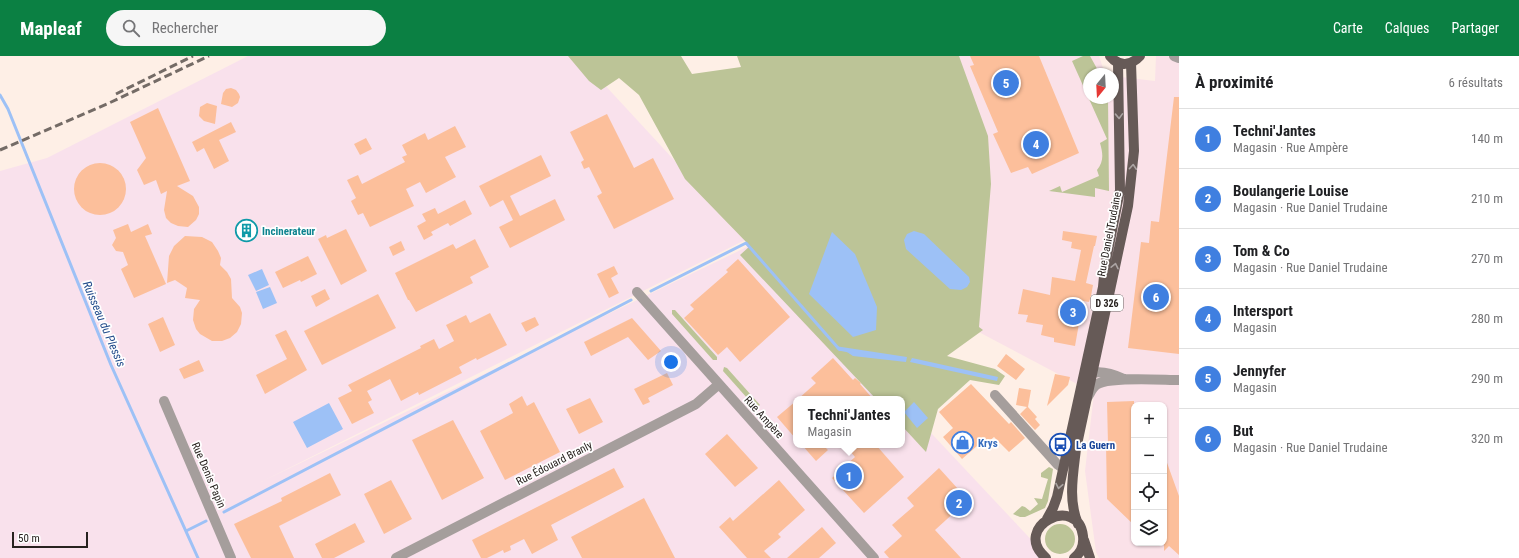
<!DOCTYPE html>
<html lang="fr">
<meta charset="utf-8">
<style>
:root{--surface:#fff;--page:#f6f6f6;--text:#202124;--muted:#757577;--line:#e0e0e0;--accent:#0b8043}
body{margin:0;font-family:"Roboto Condensed",sans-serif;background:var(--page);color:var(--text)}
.controls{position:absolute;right:12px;bottom:12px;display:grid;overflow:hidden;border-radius:8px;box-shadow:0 1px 3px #0004}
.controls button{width:36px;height:36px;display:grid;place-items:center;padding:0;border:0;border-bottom:1px solid var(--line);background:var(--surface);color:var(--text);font:20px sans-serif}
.compass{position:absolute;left:1083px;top:12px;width:36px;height:36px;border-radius:50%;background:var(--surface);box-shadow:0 1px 3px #0004;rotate:198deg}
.scale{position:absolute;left:12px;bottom:10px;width:76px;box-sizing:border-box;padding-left:4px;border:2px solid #28221f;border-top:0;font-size:11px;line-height:14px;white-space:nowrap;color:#28221f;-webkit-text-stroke:3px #fff;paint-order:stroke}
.you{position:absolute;left:671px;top:306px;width:14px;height:14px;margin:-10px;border:3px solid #fff;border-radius:50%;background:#1a73e8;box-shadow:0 0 0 6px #1a73e833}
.badge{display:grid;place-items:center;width:26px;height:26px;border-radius:50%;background:var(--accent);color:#fff;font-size:13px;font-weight:700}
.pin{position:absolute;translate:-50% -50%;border:2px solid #fff;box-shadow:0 1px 4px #0006}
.popup{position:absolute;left:793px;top:340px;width:112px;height:52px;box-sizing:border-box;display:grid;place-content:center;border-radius:8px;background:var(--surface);filter:drop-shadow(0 1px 3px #0005);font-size:13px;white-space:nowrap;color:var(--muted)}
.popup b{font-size:15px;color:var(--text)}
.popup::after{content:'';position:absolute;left:50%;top:100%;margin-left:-8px;border:8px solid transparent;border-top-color:var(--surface)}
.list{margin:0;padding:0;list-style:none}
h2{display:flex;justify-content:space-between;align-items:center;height:52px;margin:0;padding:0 16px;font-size:17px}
h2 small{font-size:13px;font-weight:400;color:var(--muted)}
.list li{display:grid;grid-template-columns:26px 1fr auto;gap:12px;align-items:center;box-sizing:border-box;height:60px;padding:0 16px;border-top:1px solid var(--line)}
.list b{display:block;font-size:15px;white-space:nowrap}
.list p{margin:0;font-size:13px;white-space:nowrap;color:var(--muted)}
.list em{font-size:13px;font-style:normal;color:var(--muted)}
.icon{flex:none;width:22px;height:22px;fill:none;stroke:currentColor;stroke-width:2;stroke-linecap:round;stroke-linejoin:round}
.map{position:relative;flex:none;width:1179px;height:502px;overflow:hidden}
header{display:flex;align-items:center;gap:24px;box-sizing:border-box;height:56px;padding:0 20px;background:var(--accent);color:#fff}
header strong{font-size:19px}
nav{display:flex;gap:22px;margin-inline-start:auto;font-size:14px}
.search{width:280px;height:36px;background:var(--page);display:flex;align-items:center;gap:10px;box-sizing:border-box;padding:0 14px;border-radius:22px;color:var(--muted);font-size:15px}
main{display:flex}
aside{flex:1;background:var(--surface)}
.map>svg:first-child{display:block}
.commercial{fill:#fae1e8;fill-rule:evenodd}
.industrial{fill:#f9e1ec}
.green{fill:#bcc497}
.water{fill:#9dc1f6}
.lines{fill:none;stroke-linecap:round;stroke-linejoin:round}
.stream{stroke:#9dc1f6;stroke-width:3}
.building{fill:#fcbf9b}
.minor{stroke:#a59e9c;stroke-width:10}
.major{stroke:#665a57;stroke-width:10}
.rail{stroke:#746b66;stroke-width:3;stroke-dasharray:8 4;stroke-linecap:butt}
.oneway{stroke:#aba4a3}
.labels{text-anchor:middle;stroke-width:3.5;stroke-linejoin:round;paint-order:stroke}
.shield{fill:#fff;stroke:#686462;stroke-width:1}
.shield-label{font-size:10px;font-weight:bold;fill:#28221f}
.culture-label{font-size:11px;font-weight:bold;fill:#0d838f;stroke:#fff;text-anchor:start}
.street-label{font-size:11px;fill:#28221f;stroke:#fff}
.shop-label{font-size:11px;font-weight:bold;fill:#366cbe;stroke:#fff;text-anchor:start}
.transit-label{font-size:11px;font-weight:bold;fill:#164399;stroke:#fff;text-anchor:start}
.water-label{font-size:12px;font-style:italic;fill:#214b8b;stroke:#fff}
</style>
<header>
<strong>Mapleaf</strong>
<div class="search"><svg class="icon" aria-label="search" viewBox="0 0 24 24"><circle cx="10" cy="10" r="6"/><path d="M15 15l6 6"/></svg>Rechercher</div>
<nav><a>Carte</a><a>Calques</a><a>Partager</a></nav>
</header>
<main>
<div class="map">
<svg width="1179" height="502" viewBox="0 0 1179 502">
<rect width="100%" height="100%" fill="#feefe6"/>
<!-- commercial -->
<path class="commercial" d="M946,0H1099L1105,18H1089V42H1113V20L1155,25L1156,0H1174L1179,2V502H1099L1096,496L1085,415L1094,337L975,274ZM1134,349H1164V487H1134Z"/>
<!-- industrial -->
<path class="industrial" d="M248,0H578L747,183L261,426L753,188L899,343H796V389H902V346L1040,493L1047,502H0V115L47,102Z"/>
<!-- green -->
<path class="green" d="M568,0H681L692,18L741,11L737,0H959L988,80L991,128L979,271L983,274L947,300L995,313L1005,320L999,329L970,324L938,353L926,396L902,370V343H876L740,199L750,190L685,123L639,39L619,22L601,34L589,25Z
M1083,0H1090L1100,18H1089V42H1108L1109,135L1095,132V141L1049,135L1060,130L1062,136L1099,120L1097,114C1104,105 1103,98 1100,87L1107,83L1072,5Z
M672,254H675L717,301V304H713L672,258Z
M724,311L727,312L760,349L756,352L723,315Z
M1049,411L1053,413L1048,445L1045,452L1025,461H1020L1013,458L1022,450L1025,451L1030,455L1038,448L1034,442L1042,443L1048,423L1041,421V417Z
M1045 483a15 15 0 1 1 30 0a15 15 0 1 1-30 0Z"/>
<!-- water -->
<path class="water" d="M914,175L924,178L969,221L970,226L967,231L961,234L950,233L906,193L904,184L907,178Z
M832,176L855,198L877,251L876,274L853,281L809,238Z
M262,213L269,229L256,235L248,219Z
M270,231L277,247L263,253L256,236Z
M835,290L907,301L906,306L853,300L844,294L839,295Z
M912,302L998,321L997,325L910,306Z
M914,346L928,362L917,372L904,356Z
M329,347L343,373L307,392L293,366Z"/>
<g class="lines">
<!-- stream -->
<path class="stream" d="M0,39L8,53L111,309L198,502
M651,235L746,187L839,293L849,295
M224,456L631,244
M186,475L206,465"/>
</g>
<!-- building -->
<path class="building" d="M970,0H1039L1079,97L1032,118L1028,111L1011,117L993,78L998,76L970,10L974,9Z
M231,32L236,34L239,38L240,41L238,47L232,51L221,48L223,37L226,33Z
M1174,41H1179V298L1128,292L1141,186L1149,187L1151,165L1159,166Z
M207,47L217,50L215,68L204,65L199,60L200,51Z
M158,52L190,125L177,130L193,140L199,151V158L196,164L188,171L178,170L171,167L166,162L164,154L167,135L161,138L156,124L144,129L137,114L146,102L130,66Z
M607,58L634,112L653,102L674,143L614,173L597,140L602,137L589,111L584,113L581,106L584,104L570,76Z
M231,66L236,76L219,84L229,105L214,113L204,92L197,96L192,86Z
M455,70L466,91L445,101L456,121L426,137L420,126L406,133L414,150L370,171L363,157L358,159L351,145L356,142L347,124L358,119L362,128L405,106L402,101L407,99L402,89L425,77L428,84Z
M366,82L372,93L360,99L354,88Z
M541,99L551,120L510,140L520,160L555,143L565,164L510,192L499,171L513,164L503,144L490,151L479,130Z
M74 133a26 26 0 1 1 52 0a26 26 0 1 1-52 0Z
M465,144L472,158L450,170L448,167L431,176L433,179L424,184L417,170L426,165L422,158L435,152L438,158Z
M128,168L131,176L148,168L152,178L145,180L166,228L134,242L121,213L128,209L123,196L116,195L112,189L116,182L113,174Z
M252,168L256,175L241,183L238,175Z
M346,173L367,215L341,229L318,183L326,179L327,182Z
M1063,175L1097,180L1095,190H1094L1086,227L1093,229L1091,240L1089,246L1083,245L1075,290L1054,286V282L1041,279L1043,269L1026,266L1028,259L1018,258L1023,233L1050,239L1052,221L1075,225L1081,194L1071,192L1072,186L1062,184Z
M185,180L202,181L212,186L218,195L221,202L220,209L227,216L231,223L232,242L240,251L242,257L241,268L237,276L230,282L222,285H212L200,278L196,273L193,264L194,253L200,244L185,242L187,232L175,224L167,227L169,200L174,190Z
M475,183L489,211L470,221L473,227L416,256L409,244H408L395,217L453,188L456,193Z
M401,185L405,194L393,200L389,191Z
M308,200L317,218L301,226L300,224L283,232L275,216Z
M738,203L790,261L740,306L727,291L718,299L684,262L694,253L690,249L728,216L726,214Z
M614,210L618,218L611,222L619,237L609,242L597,218Z
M325,233L330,243L316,251L311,240Z
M378,238L396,272L322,309L304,275Z
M490,257L507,289L477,304L476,302L459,311L462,317L419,339L418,336L401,345L390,323L367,335L372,344L368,346L374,357L352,368L338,342L352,335L348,329L421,292L420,290L434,283L439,293L454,285L446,269L466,259L470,267Z
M163,261L175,289L160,296L148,268Z
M535,261L539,269L526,276L521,267Z
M632,262L661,295L648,304L628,281L591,300L584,286Z
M286,274L307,314L265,338L256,319L287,303L275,279Z
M1006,298L1025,313L1016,324L997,310Z
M833,302L853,324L855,322L861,327L860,328L873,343H798L816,327L811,322Z
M199,304L204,315L184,323L179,313Z
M667,317L673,329L648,342L650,346L643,349L634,333Z
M1055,318L1070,321L1068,329L1047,350Z
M971,328L1009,368L1011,366L1025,382L1009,396L994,381L980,393L977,390L962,403L943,381L953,372L939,356Z
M1019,332L1031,334L1028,351L1037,361L1035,363L1040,369L1035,374L1020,358L1027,351L1016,349Z
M522,340L527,350L534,346L560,396L505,424L480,375L513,357L509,348Z
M590,342L603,366L579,378L566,353Z
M796,345V383L777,361Z
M1134,345V469L1107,443L1106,388H1108L1107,346Z
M453,364L484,422L442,444L412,384Z
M727,378L758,412L735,431L705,398Z
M802,389H823L828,394L816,405Z
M857,389H876L904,421L864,457L832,422L855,401L850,395Z
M1164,404H1166L1179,440V499L1169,490L1164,495Z
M614,412L624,431L551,469L558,484L532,498L524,483L510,490L511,494L504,497L503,494L487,502H481L472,484Z
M939,412L968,444L935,474L961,502H889L884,496L902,480L892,469L914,450L907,442Z
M330,417L341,439L279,470L294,502H251L234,468L282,445L281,442Z
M391,424L412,463L384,478L364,438Z
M779,424L805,454L778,478L781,481L764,495L771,502H747L719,471L730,461L733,465Z
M644,442L675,502H582L571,481Z
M355,467L365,486L334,502H322L315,488Z
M822,471L836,487L819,502H787Z"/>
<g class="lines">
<!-- minor -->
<path class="minor" d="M1174,0L1179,2
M637,236L874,502
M1086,320C1097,312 1113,318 1124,323
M995,339L1057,408L1063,412
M1087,342C1090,338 1092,332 1096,329C1108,320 1162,324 1179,324
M164,345L231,502
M396,502L696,348L718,329"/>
<!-- major -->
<path class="major" d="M1110,0C1119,11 1131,10 1140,0
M1047,463L1053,452L1057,441L1103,231L1105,210L1120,134L1118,7
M1078,468C1068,444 1073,419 1076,393L1128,150L1134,95L1131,7
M1084,484L1090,502
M1046,502C1010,471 1078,437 1083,480C1084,489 1081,497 1074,502"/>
<!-- rail -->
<path class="rail" d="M116,38L193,0
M0,94L107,48L209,0"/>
</g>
<!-- one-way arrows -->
<defs><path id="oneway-chevron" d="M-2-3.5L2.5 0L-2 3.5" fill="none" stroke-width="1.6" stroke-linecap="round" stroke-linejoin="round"/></defs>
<g class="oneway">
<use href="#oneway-chevron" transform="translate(1119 60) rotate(88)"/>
<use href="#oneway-chevron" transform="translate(1133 111) rotate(-86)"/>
<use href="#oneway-chevron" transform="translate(1115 210) rotate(-78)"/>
<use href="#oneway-chevron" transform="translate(1059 430) rotate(101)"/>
</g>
<!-- icons -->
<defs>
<symbol id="building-ring" viewBox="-11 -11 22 22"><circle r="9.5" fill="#fff" stroke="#0f9aa8" stroke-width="1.5"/><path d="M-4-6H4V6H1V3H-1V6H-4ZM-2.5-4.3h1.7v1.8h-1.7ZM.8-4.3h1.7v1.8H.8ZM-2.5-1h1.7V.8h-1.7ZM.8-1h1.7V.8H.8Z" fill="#0f9aa8"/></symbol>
<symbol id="shop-ring" viewBox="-11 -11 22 22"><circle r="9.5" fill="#fff" stroke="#3f7fe0" stroke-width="1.5"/><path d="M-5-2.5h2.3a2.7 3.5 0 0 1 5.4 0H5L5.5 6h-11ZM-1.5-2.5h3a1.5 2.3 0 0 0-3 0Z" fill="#3f7fe0"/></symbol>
<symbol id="bus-ring" viewBox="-11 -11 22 22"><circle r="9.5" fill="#fff" stroke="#1a4fb4" stroke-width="1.5"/><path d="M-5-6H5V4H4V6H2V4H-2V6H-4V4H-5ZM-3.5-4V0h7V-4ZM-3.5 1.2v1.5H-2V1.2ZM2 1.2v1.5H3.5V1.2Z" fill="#1a4fb4"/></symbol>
</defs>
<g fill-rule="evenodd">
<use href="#building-ring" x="234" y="162" width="25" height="25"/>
<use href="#shop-ring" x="950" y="374" width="25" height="25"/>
<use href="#bus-ring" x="1048" y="376" width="25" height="25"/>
</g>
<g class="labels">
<!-- shield labels -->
<rect class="shield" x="1091" y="239" width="32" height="16" rx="3"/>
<g class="shield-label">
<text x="1107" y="251">D 326</text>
</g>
<!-- culture labels -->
<g class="culture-label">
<text x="262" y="179">Incinerateur</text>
</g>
<!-- street labels -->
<g class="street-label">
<text transform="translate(1109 178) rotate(-79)" y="4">Rue Daniel Trudaine</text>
<text transform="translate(764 361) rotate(48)" y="4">Rue Ampère</text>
<text transform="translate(554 407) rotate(-27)" y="4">Rue Édouard Branly</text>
<text transform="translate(209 419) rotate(67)" y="4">Rue Denis Papin</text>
</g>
<!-- shop labels -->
<g class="shop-label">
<text x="978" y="391">Krys</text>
</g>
<!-- transit labels -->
<g class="transit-label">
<text x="1076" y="393">La Guern</text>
</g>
<!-- water labels -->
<g class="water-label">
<text transform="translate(104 268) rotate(67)" y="4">Ruisseau du Plessis</text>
</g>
</g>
</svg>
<div class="controls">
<button>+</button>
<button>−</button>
<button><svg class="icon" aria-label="locate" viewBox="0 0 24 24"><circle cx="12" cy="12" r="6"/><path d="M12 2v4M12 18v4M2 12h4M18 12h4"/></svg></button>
<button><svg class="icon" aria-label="layers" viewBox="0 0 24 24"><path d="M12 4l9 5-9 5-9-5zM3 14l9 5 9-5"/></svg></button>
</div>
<svg class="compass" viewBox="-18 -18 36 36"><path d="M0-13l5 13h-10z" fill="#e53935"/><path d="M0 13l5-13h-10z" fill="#757577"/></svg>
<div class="scale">50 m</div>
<div class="you"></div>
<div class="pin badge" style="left:849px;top:420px;background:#3f7fe0">1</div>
<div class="popup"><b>Techni'Jantes</b>Magasin</div>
<div class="pin badge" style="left:959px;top:447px;background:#3f7fe0">2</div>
<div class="pin badge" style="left:1073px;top:256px;background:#3f7fe0">3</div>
<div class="pin badge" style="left:1036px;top:88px;background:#3f7fe0">4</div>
<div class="pin badge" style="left:1006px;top:27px;background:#3f7fe0">5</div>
<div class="pin badge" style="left:1156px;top:241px;background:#3f7fe0">6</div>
</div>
<aside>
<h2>À proximité<small>6 résultats</small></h2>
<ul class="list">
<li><span class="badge" style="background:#3f7fe0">1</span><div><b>Techni'Jantes</b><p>Magasin · Rue Ampère</p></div><em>140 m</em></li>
<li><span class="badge" style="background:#3f7fe0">2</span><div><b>Boulangerie Louise</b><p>Magasin · Rue Daniel Trudaine</p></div><em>210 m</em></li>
<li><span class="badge" style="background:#3f7fe0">3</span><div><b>Tom &amp; Co</b><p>Magasin · Rue Daniel Trudaine</p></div><em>270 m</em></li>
<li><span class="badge" style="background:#3f7fe0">4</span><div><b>Intersport</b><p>Magasin</p></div><em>280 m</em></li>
<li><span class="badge" style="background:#3f7fe0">5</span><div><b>Jennyfer</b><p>Magasin</p></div><em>290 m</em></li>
<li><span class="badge" style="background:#3f7fe0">6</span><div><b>But</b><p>Magasin · Rue Daniel Trudaine</p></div><em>320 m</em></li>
</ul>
</aside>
</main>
